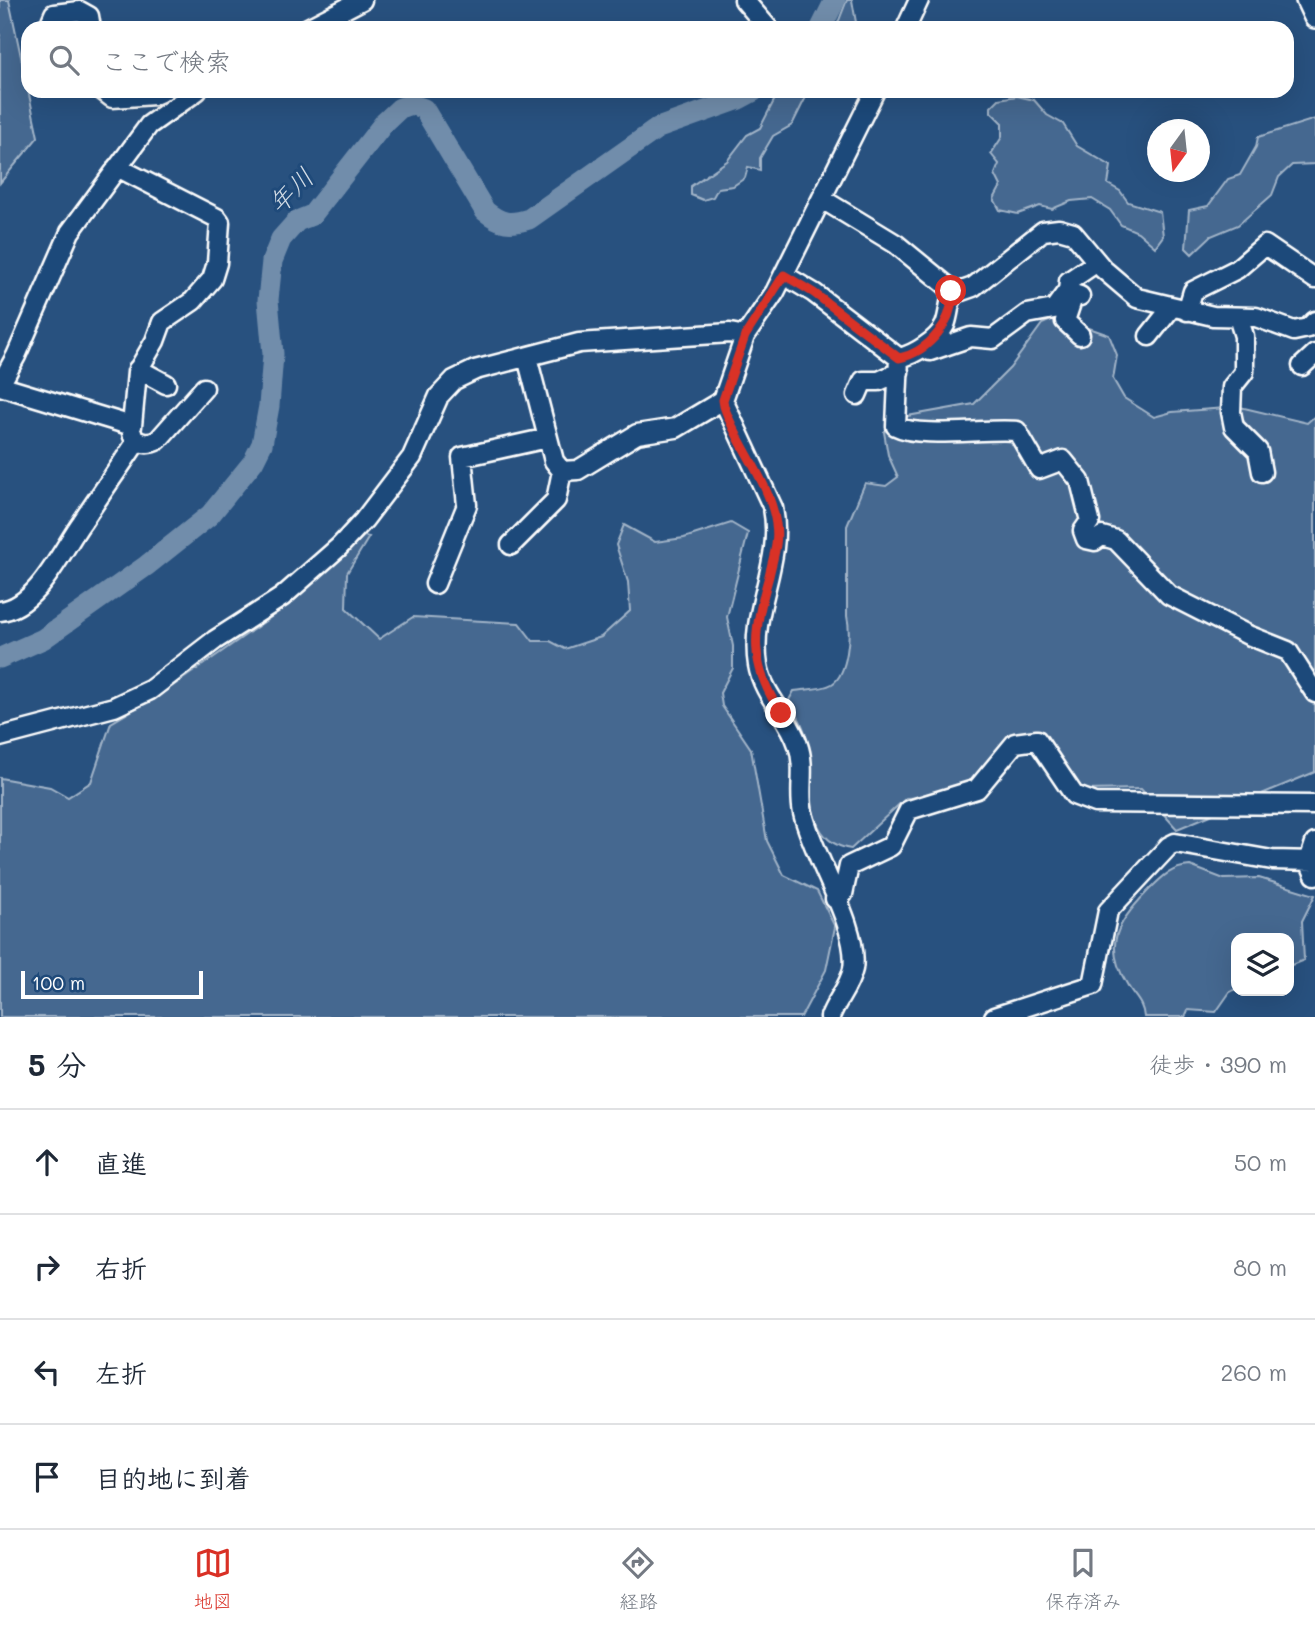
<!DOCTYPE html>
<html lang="ja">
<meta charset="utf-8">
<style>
:root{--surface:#fff;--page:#f6f6f7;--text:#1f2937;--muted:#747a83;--line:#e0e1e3;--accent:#d93025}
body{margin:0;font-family:Mali,"Klee One",sans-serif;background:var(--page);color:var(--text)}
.controls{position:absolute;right:21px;bottom:21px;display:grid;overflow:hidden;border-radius:14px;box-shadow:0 7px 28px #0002}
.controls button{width:63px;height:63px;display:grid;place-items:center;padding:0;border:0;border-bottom:2px solid var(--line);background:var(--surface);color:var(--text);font:35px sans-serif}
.compass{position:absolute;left:1147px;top:119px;width:63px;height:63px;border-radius:50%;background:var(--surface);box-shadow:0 7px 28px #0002;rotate:195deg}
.scale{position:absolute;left:21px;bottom:18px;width:182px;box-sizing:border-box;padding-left:7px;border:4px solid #fff;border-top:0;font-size:19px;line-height:24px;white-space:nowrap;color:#fff;-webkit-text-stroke:5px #1f4a7a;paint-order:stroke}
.stop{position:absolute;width:21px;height:21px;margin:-16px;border:5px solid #d93025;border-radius:50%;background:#fff}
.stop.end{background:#d93025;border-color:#fff;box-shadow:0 2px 7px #0008}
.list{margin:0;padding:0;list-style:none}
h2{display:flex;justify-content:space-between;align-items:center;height:91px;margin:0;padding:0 28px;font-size:30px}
h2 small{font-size:23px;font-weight:400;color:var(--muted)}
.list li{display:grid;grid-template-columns:46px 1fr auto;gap:21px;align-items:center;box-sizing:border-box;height:105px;padding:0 28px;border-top:2px solid var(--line)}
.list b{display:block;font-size:26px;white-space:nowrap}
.list em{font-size:23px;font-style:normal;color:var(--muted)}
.icon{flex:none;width:38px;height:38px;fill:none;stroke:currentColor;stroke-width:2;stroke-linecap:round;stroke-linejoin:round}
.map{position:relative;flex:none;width:1315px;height:1017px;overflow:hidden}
.search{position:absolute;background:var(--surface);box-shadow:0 7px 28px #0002;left:21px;right:21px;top:21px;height:77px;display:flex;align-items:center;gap:18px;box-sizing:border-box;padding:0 24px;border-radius:21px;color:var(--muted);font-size:26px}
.sheet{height:511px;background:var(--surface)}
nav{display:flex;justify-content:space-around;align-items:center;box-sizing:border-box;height:98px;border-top:2px solid var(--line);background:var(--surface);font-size:19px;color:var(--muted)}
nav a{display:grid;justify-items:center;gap:4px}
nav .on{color:var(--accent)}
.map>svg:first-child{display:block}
.green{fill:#446890;stroke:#a2b4c8;stroke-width:2}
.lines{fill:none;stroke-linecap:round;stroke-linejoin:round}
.river{stroke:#718dab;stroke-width:21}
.minor-casing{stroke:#fff;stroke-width:23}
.major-casing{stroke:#fff;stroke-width:26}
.minor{stroke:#1f4a7a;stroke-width:18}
.major{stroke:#1f4a7a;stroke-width:21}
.route{stroke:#d93025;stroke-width:9}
.labels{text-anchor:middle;stroke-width:6;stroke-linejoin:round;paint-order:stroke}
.water-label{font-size:26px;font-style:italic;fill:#d4dde6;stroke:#1f4a7a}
</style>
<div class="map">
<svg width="1315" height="1017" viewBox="0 0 1315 1017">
<rect width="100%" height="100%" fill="#28517f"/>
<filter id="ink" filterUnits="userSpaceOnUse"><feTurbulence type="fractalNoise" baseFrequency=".0143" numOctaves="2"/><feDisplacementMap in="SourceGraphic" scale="14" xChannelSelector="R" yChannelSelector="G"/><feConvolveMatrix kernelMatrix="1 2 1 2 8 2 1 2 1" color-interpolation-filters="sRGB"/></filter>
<g filter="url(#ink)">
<!-- green -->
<path class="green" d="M0,0H9L38,137L0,183Z
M847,0H852L857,28H836Z
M779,91H809L792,125L773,136L760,158V170L748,167L745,178L733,186L718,188L713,197L703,200L691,195V186L727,161L747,135L760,128Z
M1017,96L1034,100L1047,115L1063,124L1077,146L1111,166L1108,184L1120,191L1128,202L1160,212L1163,236L1155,247L1138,232L1121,225L1110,210L1092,199L1071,201L1052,209L1040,206L1018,214L1000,210L994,199L1001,186L995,174L999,164L991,154L1002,137V123L991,112V107L999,99Z
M1315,119V164L1292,165L1279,177L1272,195L1238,225L1211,236L1192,254L1186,248L1189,210L1208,206L1228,179L1240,175L1256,147L1258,137Z
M1058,317L1109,335L1117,355L1113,379L1124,398L1154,417L1172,412L1240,407L1307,423L1315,416V772L1177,829L1141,789L1083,790L1058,756L1037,743L1010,748L978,782L936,797L906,798L851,849C801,841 813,782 808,745C806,730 797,714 789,700L794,691C805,689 822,690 832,684C848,674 851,633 847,616V526L865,483L886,486L898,477L888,455L884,432L902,417L974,404L1010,368L1042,324Z
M731,523L748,533L727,617L733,646V668L720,693L722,706L751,749L767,841L784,875L817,891L835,927L826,970L801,1017H0V778L50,787L68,797L91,782L111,723L170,688L291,603L364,536L369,537L347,573L346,608L379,639L413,617L519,623L533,641H550L565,649L601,637L630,611L628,582L616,545L624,525L655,542L684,538Z
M1190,866L1224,879L1259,878L1315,895L1302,921L1304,960L1289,966V938H1236V989L1230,992L1216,1012L1188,1010L1185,1017H1144C1143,1002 1134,997 1127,984C1103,945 1117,923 1146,893C1160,879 1170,867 1190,866Z"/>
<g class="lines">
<!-- river -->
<path class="river" d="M821,28L835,0
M0,658L43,639L146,566L210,515L253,462L262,444L269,406L273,354L268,300L272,261L281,239L297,221L312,215L384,123L400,108L411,104L424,109L485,211C501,224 510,225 529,219L658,128L739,99L754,91"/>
<defs>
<path id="minor" d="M744,0L768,28
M51,21L54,14L80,11L89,16L91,28
M308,28L362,0
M906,28L919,0
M103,91L112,98L154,95L163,91
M822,199L896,244L956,293L973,287L1043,231L1059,229L1073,233L1103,269L1137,298L1213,316L1256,317L1294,331L1308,328L1315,321
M784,275L814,293L899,358C914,355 938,340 945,325C949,315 949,302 953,292
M1074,294L1065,321L1080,335
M1080,296L1068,292L1069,281L1097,262
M1187,311L1193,291L1237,269L1265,245L1315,279
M1238,317L1244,336V372L1232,387L1231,412L1234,427L1258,451L1262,472
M1149,336L1172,307
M925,347L930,351L971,337L993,339L1027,314L1054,309L1068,290
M527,357L554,461L562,471L578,470L637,434L676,428L723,400
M899,358L896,426C921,439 984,428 1017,431L1039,469L1063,460L1080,481L1090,521L1083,531L1086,539L1095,541L1102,536L1116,540L1169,595L1248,635L1288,651L1315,693
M1302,366L1315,354
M138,369L166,384
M0,385L16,356L70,232L149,125L197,91
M0,386L132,426L137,372L155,341L162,322L193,301L212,279L217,263L220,222L217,218L117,167
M857,395L863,381H879L899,372
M132,433L134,439C142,444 149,445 158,440L204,388
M511,545L556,500L562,471
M435,584L467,505L462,457L548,438
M0,611C37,608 63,548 82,522C100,495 119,468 137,441
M0,737L114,707L150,690L215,640L282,597L339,547L364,520L412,457L439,396L454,380L475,370L579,343L730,333L745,336
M1315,843L1309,861L1315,875
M835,899L843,894L849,866L891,846L909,810L977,789L1015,743L1037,740L1074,795L1095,803L1315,805
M830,1017C836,1000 849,988 853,969C860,927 813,858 803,813C798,791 806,767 798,745C789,716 763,696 758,665C749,610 784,563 773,508L723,400L745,336L775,292L875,91
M994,1017L1093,985L1108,911L1169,846L1175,843L1272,860L1315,861"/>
<path id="major" d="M1307,0L1315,17"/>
</defs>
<!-- minor casing -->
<use href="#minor" class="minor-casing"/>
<!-- major casing -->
<use href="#major" class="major-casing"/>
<!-- minor -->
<use href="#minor" class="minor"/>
<!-- major -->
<use href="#major" class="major"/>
</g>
</g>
<g class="lines" filter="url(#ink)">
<!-- route -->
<path class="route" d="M781,713C748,663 753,632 769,576C773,558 779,542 776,524C770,481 737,446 724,406L723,400L745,336L784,275L814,293L899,358C929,352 956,319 951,291"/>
</g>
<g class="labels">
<!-- water labels -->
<g class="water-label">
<text transform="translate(291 191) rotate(-45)" y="9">年川</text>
</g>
</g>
</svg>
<div class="controls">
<button><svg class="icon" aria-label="layers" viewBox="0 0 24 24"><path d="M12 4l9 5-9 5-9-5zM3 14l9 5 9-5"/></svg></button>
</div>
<svg class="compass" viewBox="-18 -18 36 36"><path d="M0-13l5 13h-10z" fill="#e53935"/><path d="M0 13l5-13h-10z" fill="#747a83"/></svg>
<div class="scale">100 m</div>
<div class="stop" style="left:951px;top:291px"></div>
<div class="stop end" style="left:781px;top:713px"></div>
<div class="search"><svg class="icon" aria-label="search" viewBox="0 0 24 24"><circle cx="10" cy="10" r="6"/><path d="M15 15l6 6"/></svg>ここで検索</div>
</div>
<section class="sheet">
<h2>5 分<small>徒歩 · 390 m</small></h2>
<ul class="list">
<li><svg class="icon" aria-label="ahead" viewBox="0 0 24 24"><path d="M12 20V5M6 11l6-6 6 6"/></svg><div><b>直進</b></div><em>50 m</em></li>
<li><svg class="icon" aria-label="right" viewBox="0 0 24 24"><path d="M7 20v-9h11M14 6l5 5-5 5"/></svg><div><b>右折</b></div><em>80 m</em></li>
<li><svg class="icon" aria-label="left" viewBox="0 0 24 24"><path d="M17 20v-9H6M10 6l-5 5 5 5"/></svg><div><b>左折</b></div><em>260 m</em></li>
<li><svg class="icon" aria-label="arrive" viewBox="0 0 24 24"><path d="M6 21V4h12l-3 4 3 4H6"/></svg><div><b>目的地に到着</b></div></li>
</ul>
</section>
<nav>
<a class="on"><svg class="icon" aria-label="map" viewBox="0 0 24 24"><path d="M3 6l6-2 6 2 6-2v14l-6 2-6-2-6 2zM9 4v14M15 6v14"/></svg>地図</a>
<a><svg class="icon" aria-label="directions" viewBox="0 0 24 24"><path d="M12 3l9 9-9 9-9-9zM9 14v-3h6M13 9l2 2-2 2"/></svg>経路</a>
<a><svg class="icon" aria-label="saved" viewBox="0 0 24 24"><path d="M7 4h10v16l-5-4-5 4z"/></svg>保存済み</a>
</nav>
